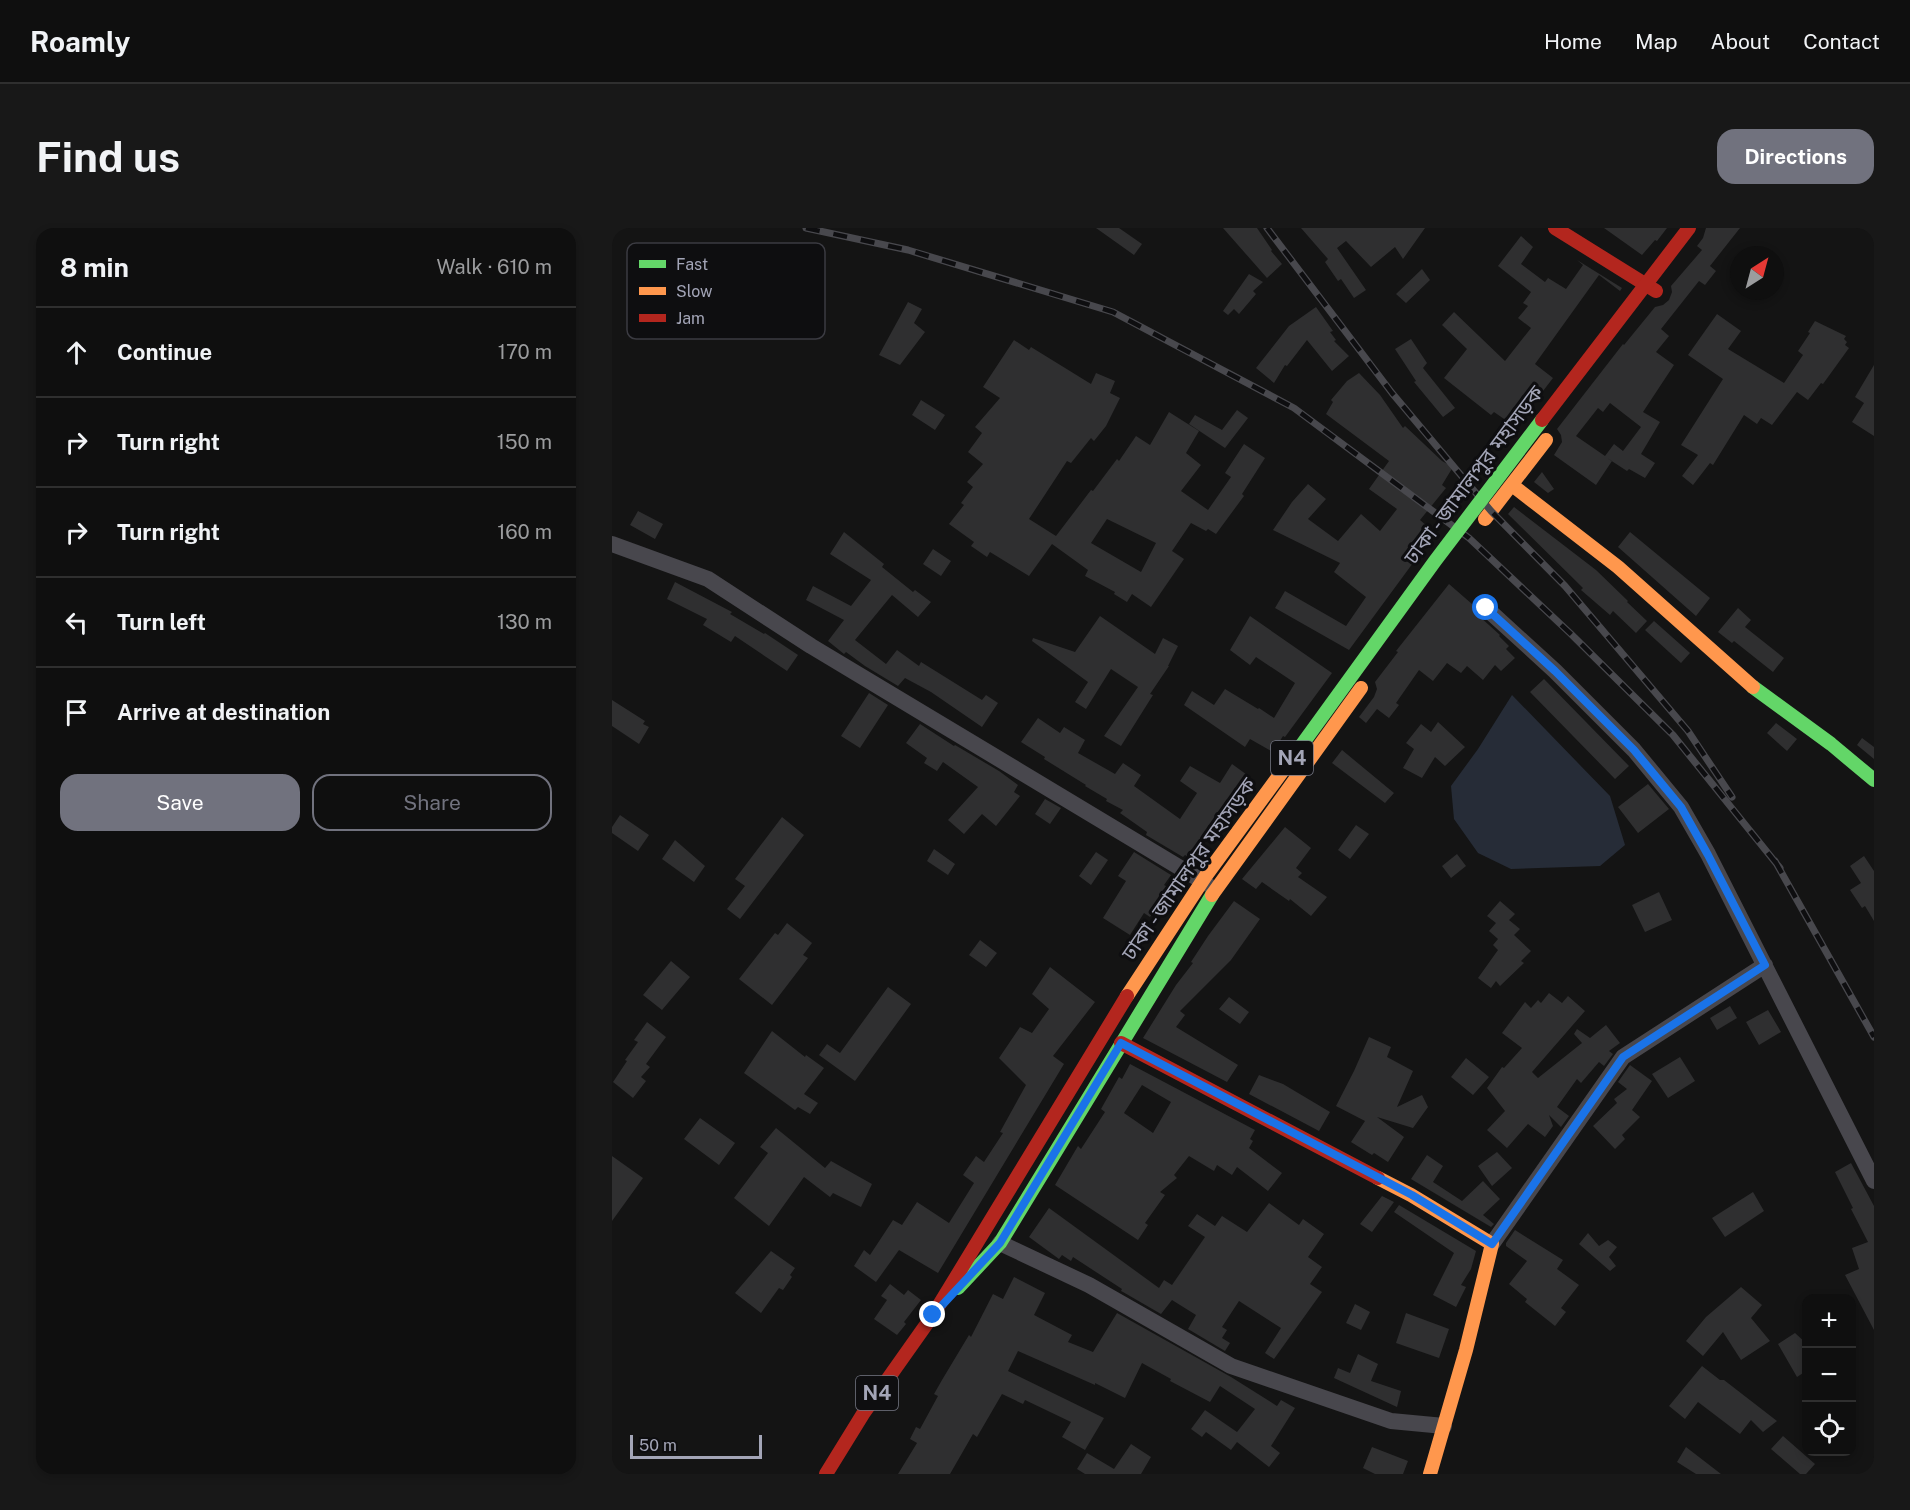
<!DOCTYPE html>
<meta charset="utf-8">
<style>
:root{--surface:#0f0f0f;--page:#181818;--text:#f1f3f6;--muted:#9b9c9e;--line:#2f2f2f;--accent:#71727e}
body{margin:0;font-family:"Public Sans","Noto Sans Bengali",sans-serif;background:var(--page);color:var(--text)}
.controls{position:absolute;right:18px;bottom:18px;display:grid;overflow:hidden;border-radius:12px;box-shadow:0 3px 9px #0003}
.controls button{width:54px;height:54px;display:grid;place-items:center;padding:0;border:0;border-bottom:2px solid var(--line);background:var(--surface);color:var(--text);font:30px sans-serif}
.compass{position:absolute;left:1118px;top:18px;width:54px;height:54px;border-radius:50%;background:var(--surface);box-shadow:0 3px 9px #0003;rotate:36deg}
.scale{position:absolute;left:18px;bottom:15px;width:132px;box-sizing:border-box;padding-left:6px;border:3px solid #a3a5b7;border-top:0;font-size:16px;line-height:21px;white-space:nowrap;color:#a3a5b7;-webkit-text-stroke:4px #0e0e10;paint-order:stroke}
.stop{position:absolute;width:18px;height:18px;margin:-14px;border:4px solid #1a73e8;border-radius:50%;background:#fff}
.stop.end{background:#1a73e8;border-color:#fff;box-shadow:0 2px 6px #0008}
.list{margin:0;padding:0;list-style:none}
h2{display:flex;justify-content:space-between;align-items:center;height:78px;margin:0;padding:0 24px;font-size:26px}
h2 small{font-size:20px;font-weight:400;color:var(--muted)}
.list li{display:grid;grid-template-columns:39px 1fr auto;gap:18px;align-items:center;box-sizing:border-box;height:90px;padding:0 24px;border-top:2px solid var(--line)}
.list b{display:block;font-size:22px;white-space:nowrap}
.list em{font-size:20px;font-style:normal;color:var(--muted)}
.actions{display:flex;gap:12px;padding:18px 24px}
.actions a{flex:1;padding:14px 0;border:2px solid var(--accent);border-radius:18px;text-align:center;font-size:21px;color:var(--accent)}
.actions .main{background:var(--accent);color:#fff}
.icon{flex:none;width:33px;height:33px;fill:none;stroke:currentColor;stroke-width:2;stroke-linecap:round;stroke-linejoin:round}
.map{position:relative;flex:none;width:1262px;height:1246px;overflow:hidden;border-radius:18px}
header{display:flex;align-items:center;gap:36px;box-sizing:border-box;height:84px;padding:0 30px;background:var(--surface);border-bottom:2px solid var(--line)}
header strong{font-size:28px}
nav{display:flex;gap:33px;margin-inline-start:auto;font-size:21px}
.intro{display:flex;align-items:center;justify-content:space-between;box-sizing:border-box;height:144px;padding:0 36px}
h1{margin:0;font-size:42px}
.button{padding:15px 27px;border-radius:18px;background:var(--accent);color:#fff;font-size:21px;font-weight:700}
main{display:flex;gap:36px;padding:0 36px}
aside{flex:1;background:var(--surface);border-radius:18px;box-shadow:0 3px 9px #0003}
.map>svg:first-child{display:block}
.water{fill:#262c37}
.building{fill:#2f2f30;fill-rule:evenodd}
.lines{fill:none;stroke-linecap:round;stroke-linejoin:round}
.street{stroke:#48474d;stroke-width:16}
.fast{stroke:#63d668;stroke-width:14}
.slow{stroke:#ff974d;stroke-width:14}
.jam{stroke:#b3261e;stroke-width:14}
.rail-casing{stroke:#48484d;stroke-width:7}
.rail{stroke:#0e0e10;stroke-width:4.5;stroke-dasharray:14;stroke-linecap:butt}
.fast-bridge{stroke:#63d668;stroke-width:14}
.slow-bridge{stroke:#ff974d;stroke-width:14}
.jam-bridge{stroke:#b3261e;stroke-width:14}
.route{stroke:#1a73e8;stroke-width:8}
.labels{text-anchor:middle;stroke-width:6;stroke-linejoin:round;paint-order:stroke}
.shield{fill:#0e0e10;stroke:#767885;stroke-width:1.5}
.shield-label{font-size:20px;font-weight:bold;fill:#a3a5b7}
.street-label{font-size:21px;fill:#a3a5b7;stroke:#0e0e10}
.key{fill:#0e0e10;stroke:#3b3b42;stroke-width:1.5}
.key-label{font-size:16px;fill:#a3a5b7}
</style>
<header>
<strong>Roamly</strong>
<nav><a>Home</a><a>Map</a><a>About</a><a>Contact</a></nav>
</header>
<div class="intro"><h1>Find us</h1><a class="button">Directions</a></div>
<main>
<aside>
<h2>8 min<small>Walk · 610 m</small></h2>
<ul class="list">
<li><svg class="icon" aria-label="ahead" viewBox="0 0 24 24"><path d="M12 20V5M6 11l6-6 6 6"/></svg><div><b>Continue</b></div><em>170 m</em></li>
<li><svg class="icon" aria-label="right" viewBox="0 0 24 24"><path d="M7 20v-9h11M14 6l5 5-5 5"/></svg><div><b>Turn right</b></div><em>150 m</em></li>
<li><svg class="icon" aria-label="right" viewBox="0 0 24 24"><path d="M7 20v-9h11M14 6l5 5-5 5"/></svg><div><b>Turn right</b></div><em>160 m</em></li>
<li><svg class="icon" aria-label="left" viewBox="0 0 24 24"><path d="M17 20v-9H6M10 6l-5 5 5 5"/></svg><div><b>Turn left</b></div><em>130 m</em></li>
<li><svg class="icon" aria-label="arrive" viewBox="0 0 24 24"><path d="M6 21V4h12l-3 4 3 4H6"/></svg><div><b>Arrive at destination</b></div></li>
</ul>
<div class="actions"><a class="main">Save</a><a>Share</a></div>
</aside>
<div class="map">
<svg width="1262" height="1246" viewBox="0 0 1262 1246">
<rect width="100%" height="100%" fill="#141414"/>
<!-- water -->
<path class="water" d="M900,467L998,568L1013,617L988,638L899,641L866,625L842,591L839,558L866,521Z"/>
<!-- building -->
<path class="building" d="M484,0H507L530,16L522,27Z
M611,0H645L660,22L659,23L670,36L655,50Z
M689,0H813L791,31L783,19L759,39L734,13L725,20L754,62L742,70L729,51L726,53L713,34L716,31Z
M992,0H1055L1045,13L1043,12L1030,27Z
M1094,0H1128L1098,38L1104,43L1093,57L1087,53L1049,101L1057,108L1044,124L1062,137L1031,184L1048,194L1029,226L1043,235L1033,250L1017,241L1015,243L995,230L1000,233L984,257L942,227L950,214L949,207L945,201L1011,116L1012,117L1043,79L1051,77L1057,72L1060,64L1059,58L1090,22L1085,18L1091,10ZM998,175L1029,199L1011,223L1002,216L993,228L964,208L986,180L991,184Z
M909,8L921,19L909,36L933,54L936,50L954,61L971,37L965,32L1010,60L1008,63L987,47L923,136L941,150L911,189L903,183L895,193L882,184L879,187L832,150L855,121L830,97L842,84L893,133L919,100L906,90L916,78L911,75L919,64L886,38Z
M810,41L818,52L794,75L784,66Z
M637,46L651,54L641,63L644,66L627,86L622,81L616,87L611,83Z
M296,74L310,81L302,95L313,104L288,137L267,127Z
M704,79L721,103L718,104L724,112L722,113L737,128L720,143L695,112L675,138L673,137L662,155L644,140L677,98Z
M1105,86L1129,103L1116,121L1172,155L1191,127L1186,123L1198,105L1196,104L1203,93L1234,108L1232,111L1235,114L1233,117L1237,120L1211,156L1209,155L1196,172L1185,164L1160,197L1149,190L1145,196L1132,187L1101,237L1098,235L1081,257L1070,248L1086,227L1069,217L1111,151L1076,127Z
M799,111L815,135L811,140L843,180L831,189L802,154L804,153L783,121Z
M402,112L417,122L419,119L479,156L484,145L503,153L498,165L508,170L494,198L482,213L479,210L459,235L455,233L417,291L444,308L479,262L481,263L505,231L507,233L524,208L538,217L557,184L587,203L574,225L589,237L569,263L596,282L619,249L613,245L632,216L653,230L630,266L632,268L604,306L596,301L594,303L579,295L560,323L572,331L539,379L520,366L515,374L502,366L503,364L473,348L476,342L440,316L417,348L378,324L375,329L359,318L362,314L337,296L352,277L349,275L361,259L355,254L371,236L356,224L370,205L363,199L388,170L371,159ZM495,291L544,315L529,344L479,315Z
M1262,137V208L1240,194L1252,175L1243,169Z
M747,145L768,167L791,200L793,198L830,233L841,239L830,257L834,260L808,292L823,305L737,422L663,380L673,363L734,398L754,369L722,344L728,335L661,302L680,274L696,256L714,271L696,291L726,313L749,286L768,303L785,281L757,261L777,233L714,186L721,174L719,172L735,153Z
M309,172L333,187L323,202L300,187Z
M625,182L636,190L613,220L577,196L583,187L610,202Z
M930,244L942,261L936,265L922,254Z
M902,279L984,342L1016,373L1015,374L1035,393L1024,405L1001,383L998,387L969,362L971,360L896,286Z
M26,283L51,296L43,311L18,297Z
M232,304L272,336L270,339L301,364L303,362L319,374L306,389L280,367L243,412L274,436L285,422L307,438L309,434L370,472L374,467L386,475L370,499L319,464L293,450L286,458L253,438L234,424L232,426L216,413L232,392L194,372L201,358L239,378L259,352L218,326Z
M1018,304L1098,370L1084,388L1006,319Z
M321,321L339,333L329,348L311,336Z
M63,354L120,384L118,386L152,406L153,405L186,427L175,443L123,408L119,414L91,397L95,391L55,371Z
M837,356L860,376L867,388L888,407L887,408L897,418L894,421L903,430L889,443L883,437L871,452L855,438L849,445L835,435L821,453L807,442L784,475L787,477L777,490L765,481L754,495L747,489L762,469L765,461L763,454L786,424L784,423Z
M1126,380L1139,392L1133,399L1172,430L1161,444L1122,413L1120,415L1106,404Z
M488,388L543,426L551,410L566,418L556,438H557L538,466L541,467L509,518L492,508L526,459L499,441L474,481L463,474L476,454L420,413L421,410L463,424Z
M638,388L720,445L673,509L671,508L661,524L638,511L633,519L572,477L580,463L602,477L613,461L646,481L647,480L662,490L683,455L644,429L638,437L618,422Z
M1042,393L1078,425L1069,435L1033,402Z
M932,451L1017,538L1003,551L918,464Z
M257,465L276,477L248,520L229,508Z
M0,472L33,493L31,496L37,499L27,516L0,498Z
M426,490L448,505L452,499L473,512L466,525L503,546L511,535L529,547L522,558L568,591L585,565L568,553L578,538L608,555L620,536L638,549L599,607L593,603L577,629L573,627L571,629L534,607L535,604L508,585L511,582L494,573L495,571L473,558L474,557L432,531L433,529L409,514Z
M826,494L853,519L833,538L823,529L810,550L791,540L802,521L794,515L809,496L819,504Z
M1164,495L1185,511L1175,523L1155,505Z
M308,496L342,518L343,517L387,543L406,557L402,564L408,568L384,598L370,586L352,606L336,592L366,559L331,534L325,543L312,535L315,530L294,515Z
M1250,510L1262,519V531L1245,517Z
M730,522L782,565L773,575L720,535Z
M1036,556L1057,581L1026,605L1006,579Z
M433,571L449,580L438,596L423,586Z
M8,587L37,607L26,623L0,605V599Z
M170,589L192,607L128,691L115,681L133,658L123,651Z
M744,597L757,606L738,631L726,622Z
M673,599L699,620L684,640L690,645L686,649L715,669L699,688L678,671L677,673L650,654L644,661L630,651Z
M63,612L93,638L82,654L50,631Z
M322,621L343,636L336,647L315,633Z
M484,624L496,632L479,657L467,648Z
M522,624L559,647L552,657L557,660L538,689L532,685L518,707L491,690L514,653L506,648Z
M845,626L854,638L839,650L830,638Z
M1252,628L1262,643V693L1253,678L1250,680L1238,662L1249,655L1238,638Z
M1047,664L1060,692L1033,704L1020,677Z
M622,673L648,691L619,732L568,783L573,787L564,799L626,837L615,854L531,810L564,757L581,735L579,734L596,708Z
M888,673L903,686L897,692L908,701L902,707L919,723L909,733L912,735L888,758L884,753L879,760L866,750L886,722L881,717L886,711L877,703L884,695L875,688Z
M175,695L200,715L191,727L196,730L160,777L127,751L163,705L166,707Z
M368,712L385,725L374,739L357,727Z
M59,733L78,749L50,782L31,767Z
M438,739L483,774L441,828L452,836L326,1045L287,1022L264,1054L242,1038L252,1022L258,1027L281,992L290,997L305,974L337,995L362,955L351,947L364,928L372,934L391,905L388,904L414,857L387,830L408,799L420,805L437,781L420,766Z
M276,759L299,776L243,853L207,827L215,816L228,825Z
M937,765L950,775L956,768L973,783L920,844L926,850L970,815L962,806L965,801L978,810L994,797L1008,815L997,823L1001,826L992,838L987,834L969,855L965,851L945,879L957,888L949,899L937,887L941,898L933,909L916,896L895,920L875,902L893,883L875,860L890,839L892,840L910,820L890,805L913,774L919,780L926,772L929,775Z
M617,769L637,784L628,796L607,781Z
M1118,778L1125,790L1105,802L1098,790Z
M1156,782L1169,804L1147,817L1134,794Z
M35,794L54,809L34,836L38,839L29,849L34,853L21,870L1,854L15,833L13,832L26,814L22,812Z
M160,803L193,829L194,827L212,840L192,866L206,875L198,886L186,879L183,882L132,845Z
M757,809L779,819L775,829L801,843L785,879L810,867L816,879L801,900L765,889L792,909L776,934L762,925L760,927L739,914L753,893L724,878L742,843Z
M1068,829L1083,853L1056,870L1040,846Z
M854,830L877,849L861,867L839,849Z
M518,836L643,902L638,911L641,913L637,920L670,945L656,963L625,939L620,947L605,937L602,943L577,928L562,947L565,950L548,964L553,967L533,995L536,997L526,1012L443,957L463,923L466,918L469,921L493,884L489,881L507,849L510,851ZM530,857L559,874L541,905L512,885Z
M1018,837L1040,853L1020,882L1028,889L1010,907L1013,911L1003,921L981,898L1005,875L1002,871L1015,861L1006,854Z
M647,847L671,856L718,884L707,903L637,866Z
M88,890L123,915L107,937L72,911Z
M164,900L213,940L219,933L260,956L249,979L221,965L218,969L192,949L157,998L122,970L156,925L148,919Z
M885,924L900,940L880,958L866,938Z
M815,927L831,938L821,954L850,973L871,953L888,971L871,987L882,996L879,999L799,951Z
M0,928L31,950L0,993Z
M1239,935L1262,978V1102L1233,1047L1247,1041L1240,1020L1256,1014L1239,981L1241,980L1223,944Z
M1141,964L1152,983L1113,1009L1100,990Z
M770,968L782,974L760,1004L748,996Z
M657,975L687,997L691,991L712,1006L696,1029L710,1039L698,1056L710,1064L662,1131L653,1125L669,1100L627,1073L610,1099L615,1102L610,1110L618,1115L613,1123L576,1101L584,1087L560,1072L549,1086L511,1064L509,1063L510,1061L461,1029L459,1033L450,1027L447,1031L417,1009L437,980L547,1060L552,1052L560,1057L593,1009L576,998L585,986L603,998L610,988L635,1004Z
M787,977L864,1023L859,1041L849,1057L854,1059L844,1079L821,1067L842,1025L782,984Z
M903,1002L951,1032L945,1041L967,1057L949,1080L954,1084L943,1098L913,1074L915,1071L897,1056L915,1033L894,1018V1015Z
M976,1005L987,1018L996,1012L1005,1019L997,1029L1004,1038L998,1043L967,1016Z
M159,1023L183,1040L178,1047L180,1049L171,1062L167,1060L149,1085L123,1065Z
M402,1049L433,1065L422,1087L460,1107L456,1114L481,1124L505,1085L619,1149L665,1178L669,1172L683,1180L659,1218L668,1225L657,1239L625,1214L619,1222L594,1204L590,1209L579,1201L593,1182L625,1204L643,1181L608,1158L598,1174L558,1153L559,1151L530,1135L513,1170L483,1155V1157L406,1123L396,1143L492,1190L473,1222L450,1209L459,1194L413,1172L411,1176L390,1166L365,1209L361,1206L338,1246H286L305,1215L298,1211L304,1199L308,1201L326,1168L322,1166L330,1152L357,1107L359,1109L381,1066L391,1071Z
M278,1056L292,1067L296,1062L309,1072L292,1094L294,1096L285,1107L262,1091L275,1072L269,1068Z
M1129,1059L1150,1077L1139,1090L1158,1113L1129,1132L1111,1104L1091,1128L1074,1113L1094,1089Z
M743,1076L758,1084L749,1102L734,1095Z
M794,1085L837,1101L827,1130L784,1115Z
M1183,1105L1194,1115V1143L1185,1149L1166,1116Z
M746,1126L766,1136L759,1153L789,1163L785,1179L722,1150L726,1140L738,1145Z
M1090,1138L1108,1152H1112L1165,1193L1151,1204L1139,1192L1128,1206L1086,1174L1073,1191L1057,1178Z
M1171,1208L1203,1236L1194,1246H1188L1159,1221Z
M519,1216L539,1229L529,1246H473L465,1241L475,1225L502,1241Z
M760,1219L796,1233L791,1246H763L751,1240Z
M1074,1219L1109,1246H1084L1065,1234Z"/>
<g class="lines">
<!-- street -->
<path class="street" d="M0,316L96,351L199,418L595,656
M874,380L943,443L1022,522L1069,579L1096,626L1262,953
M388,1015L477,1057L619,1138L779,1193L832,1198
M880,1016L1011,829L1153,737"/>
<!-- fast -->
<path class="fast" d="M1141,459L1219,516L1262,552
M346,1060L388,1015L600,667"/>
<!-- slow -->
<path class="slow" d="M900,257L1006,339L1141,459
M873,291L934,212
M600,667L749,460
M766,950L799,967L880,1016L854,1122L818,1246"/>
<!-- jam -->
<path class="jam" d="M943,0L1044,63
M509,815L766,950
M214,1246L251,1186L321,1087"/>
<defs>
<path id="rail" d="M194,0L296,22L501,84L682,180L857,310L959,406L1061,507L1168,640
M655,0L780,165L879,283L953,358L1076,503L1120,569
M1163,633L1262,809"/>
</defs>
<!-- rail casing -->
<use href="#rail" class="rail-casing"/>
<!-- rail -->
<use href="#rail" class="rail"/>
<!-- fast-bridge -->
<path class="fast-bridge" d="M686,522L823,333L930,192"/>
<!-- slow-bridge -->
<path class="slow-bridge" d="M515,768L595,646L686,522"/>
<!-- jam-bridge -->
<path class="jam-bridge" d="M930,192L1077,0
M321,1087L515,768"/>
</g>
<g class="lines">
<!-- route -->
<path class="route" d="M321,1087L388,1015L509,815L800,967L880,1016L1011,829L1153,737L1096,627L1069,579L1022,522L943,443L874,380"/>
</g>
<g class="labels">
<!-- shield labels -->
<g class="shield">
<rect x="659" y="513" width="42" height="34" rx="4.5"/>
<rect x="244" y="1148" width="42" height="34" rx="4.5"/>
</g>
<g class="shield-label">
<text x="680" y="537">N4</text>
<text x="265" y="1172">N4</text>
</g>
<!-- street labels -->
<g class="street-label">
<text transform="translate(862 247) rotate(-53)" y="7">ঢাকা - জামালপুর মহাসড়ক</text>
<text transform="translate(577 641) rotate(-55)" y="7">ঢাকা - জামালপুর মহাসড়ক</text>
</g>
</g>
<!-- legend -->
<rect x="15" y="15" width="198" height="96" rx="9" class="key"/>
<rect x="27" y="32" width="27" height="8" fill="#63d668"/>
<rect x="27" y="59" width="27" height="8" fill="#ff974d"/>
<rect x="27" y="86" width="27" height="8" fill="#b3261e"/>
<g class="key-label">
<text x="64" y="42">Fast</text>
<text x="64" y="69">Slow</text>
<text x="64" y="96">Jam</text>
</g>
</svg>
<div class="controls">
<button>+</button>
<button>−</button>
<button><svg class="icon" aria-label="locate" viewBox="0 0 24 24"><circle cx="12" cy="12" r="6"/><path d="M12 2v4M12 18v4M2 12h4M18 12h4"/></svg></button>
</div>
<svg class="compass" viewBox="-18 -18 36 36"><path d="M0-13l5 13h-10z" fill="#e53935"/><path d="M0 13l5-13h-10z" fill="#9b9c9e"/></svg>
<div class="scale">50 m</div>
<div class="stop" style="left:874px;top:380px"></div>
<div class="stop end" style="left:321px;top:1087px"></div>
</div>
</main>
